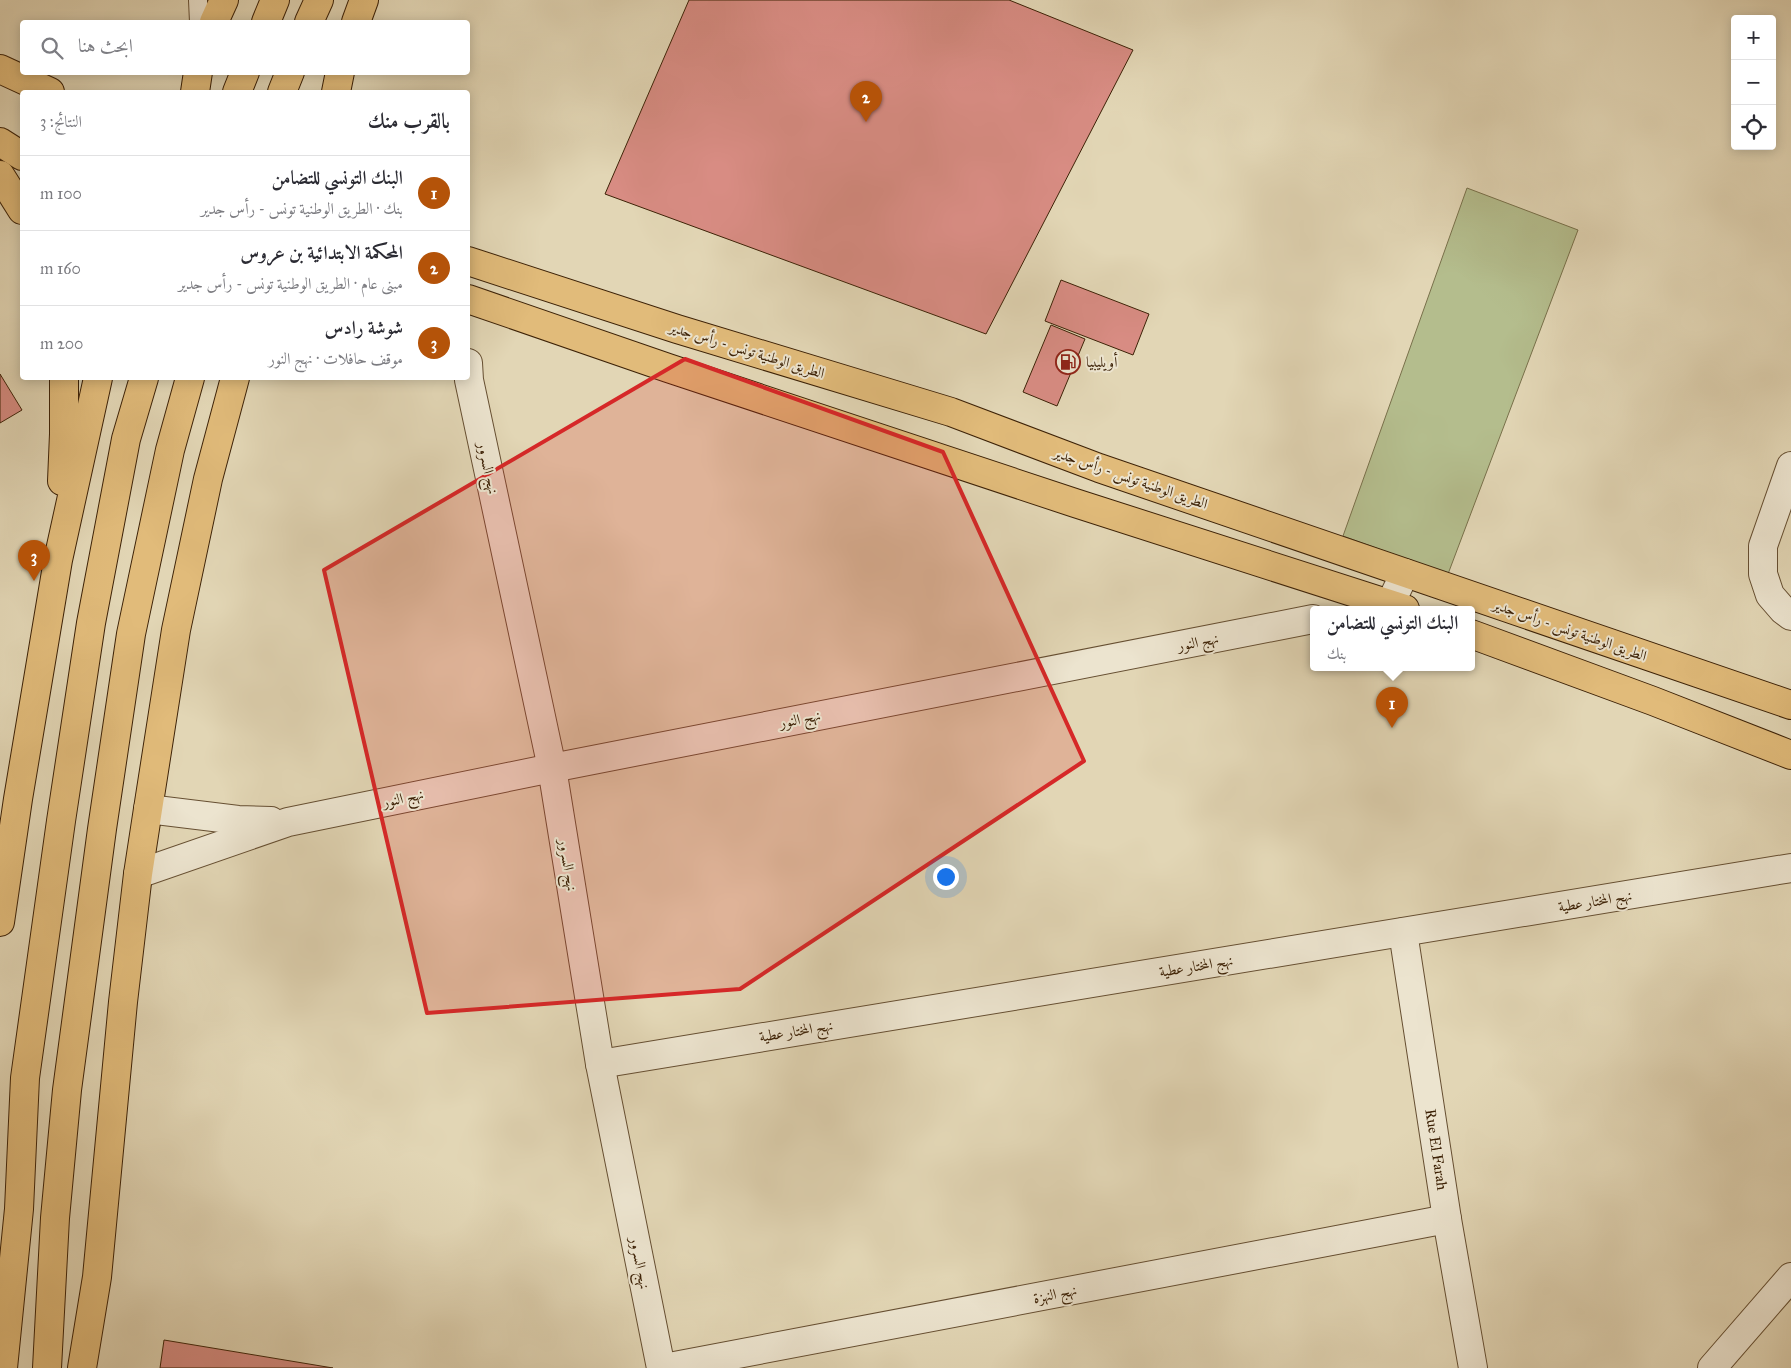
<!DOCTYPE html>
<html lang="ar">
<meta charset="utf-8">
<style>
:root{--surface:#fff;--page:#f2f2f3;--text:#2b2b33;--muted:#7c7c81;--line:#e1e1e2;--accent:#b45309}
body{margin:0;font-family:"IM FELL Great Primer",Amiri,serif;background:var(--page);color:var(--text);direction:rtl}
.controls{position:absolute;right:15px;top:15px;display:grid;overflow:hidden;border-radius:5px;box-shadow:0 2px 12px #0003}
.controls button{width:45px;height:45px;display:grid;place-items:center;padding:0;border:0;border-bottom:1px solid var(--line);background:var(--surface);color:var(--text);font:25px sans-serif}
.you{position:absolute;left:945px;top:876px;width:18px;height:18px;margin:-12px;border:4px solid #fff;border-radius:50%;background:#1a73e8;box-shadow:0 0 0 8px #1a73e833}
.badge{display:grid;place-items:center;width:32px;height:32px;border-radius:50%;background:var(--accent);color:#fff;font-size:16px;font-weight:700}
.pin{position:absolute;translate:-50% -41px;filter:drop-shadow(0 1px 2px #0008)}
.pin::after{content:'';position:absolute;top:26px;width:18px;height:15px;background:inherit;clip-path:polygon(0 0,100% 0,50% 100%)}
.popup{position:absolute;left:1310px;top:606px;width:165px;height:65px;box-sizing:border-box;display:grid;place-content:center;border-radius:5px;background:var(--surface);filter:drop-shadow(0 1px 4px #0005);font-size:16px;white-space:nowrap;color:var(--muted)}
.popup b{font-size:19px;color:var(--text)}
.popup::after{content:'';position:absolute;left:50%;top:100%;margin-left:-10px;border:10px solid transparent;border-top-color:var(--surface)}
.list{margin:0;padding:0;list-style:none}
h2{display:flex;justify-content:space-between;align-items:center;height:65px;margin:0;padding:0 20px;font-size:21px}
h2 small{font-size:16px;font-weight:400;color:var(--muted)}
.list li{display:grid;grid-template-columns:32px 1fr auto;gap:15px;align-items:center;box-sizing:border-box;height:75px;padding:0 20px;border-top:1px solid var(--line)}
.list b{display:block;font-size:19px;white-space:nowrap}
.list p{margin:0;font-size:16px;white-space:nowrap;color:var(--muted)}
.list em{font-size:16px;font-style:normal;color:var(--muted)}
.icon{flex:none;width:28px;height:28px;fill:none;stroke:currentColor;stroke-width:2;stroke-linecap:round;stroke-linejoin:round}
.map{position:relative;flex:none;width:1791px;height:1368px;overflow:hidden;direction:ltr}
.search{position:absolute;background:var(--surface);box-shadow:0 2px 12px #0003;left:20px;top:20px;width:450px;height:55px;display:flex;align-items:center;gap:12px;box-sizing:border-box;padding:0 18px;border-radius:5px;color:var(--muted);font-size:19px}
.panel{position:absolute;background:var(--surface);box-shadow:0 2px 12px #0003;left:20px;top:90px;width:450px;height:290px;border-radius:5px;direction:rtl}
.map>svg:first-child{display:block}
.green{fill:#b4bd8d;stroke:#78704a}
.building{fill:#d88c83;stroke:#3d2207}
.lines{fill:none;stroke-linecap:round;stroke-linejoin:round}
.service-casing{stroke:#664f32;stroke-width:20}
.minor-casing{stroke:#664f32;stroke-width:30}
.primary-casing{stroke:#3d2207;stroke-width:30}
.trunk-casing{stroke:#3d2207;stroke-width:30}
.service{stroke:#ece4cf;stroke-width:18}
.minor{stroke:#ece4cf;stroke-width:28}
.primary{stroke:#e1bb7a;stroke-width:28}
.trunk{stroke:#e1bb7a;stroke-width:28}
.marked{fill:#d62828;fill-opacity:0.2;stroke:#d62828;stroke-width:4;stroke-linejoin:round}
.labels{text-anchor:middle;stroke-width:4;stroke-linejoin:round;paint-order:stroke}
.street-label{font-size:15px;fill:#3d2207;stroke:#ece4cf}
.poi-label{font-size:15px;fill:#3d2207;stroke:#ece4cf;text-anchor:start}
</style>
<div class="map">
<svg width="1791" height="1368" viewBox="0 0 1791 1368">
<rect width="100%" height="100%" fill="#e2d6b5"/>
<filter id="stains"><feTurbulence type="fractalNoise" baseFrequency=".004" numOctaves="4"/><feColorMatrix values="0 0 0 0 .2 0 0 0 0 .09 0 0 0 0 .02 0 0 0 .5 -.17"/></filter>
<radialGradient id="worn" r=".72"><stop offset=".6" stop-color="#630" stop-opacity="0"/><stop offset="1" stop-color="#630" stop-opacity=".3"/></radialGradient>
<!-- green -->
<path class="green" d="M1467,188L1578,230L1448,574L1343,536Z"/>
<!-- building -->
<path class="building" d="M689,0H1009L1133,50L986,334L605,194Z
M1061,280L1149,314L1133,355L1045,321Z
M1051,325L1085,339L1057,406L1023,392Z
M0,374L22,410L0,423Z
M164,1340L333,1368H160Z"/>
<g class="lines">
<defs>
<path id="service" d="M198,0L199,22"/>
<g id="minor">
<path d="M468,363L469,380L552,768L600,1064L661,1368"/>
<path d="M1791,466L1763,546V574L1770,595L1783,610L1791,616"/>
<path d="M1367,608L1390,604L1405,573"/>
<path d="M148,809L238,820L271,821"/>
<path d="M138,874L288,822L552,768L1313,619"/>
<path id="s1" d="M1403,932L1447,1219L1473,1368"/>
<path d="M600,1064L1791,868"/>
<path d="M664,1368L1447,1219"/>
<path d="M1712,1368L1791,1277"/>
</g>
<path id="primary" d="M0,69L50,92
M0,142L22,156
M468,261L677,329L951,412L1099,468L1791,705
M468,299L668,368L1075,503L1405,609
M1471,634L1653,701L1791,755"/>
<path id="trunk" d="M214,22L224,0
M266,22L275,0
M309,22L319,0
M356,22L364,0
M195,92L198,72
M237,92L245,72
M282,92L290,72
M336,92L340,72
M0,175L22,210
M62,481L64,434V378
M0,922L18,799L58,560L98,378
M3,1368L19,1209L25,1078L61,821L91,623L126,439L144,378
M47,1368L55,1218L67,1090L102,829L131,634L170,450L190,378
M82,1368L97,1277L123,1002L138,874L148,809L176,630L208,479L235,378"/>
</defs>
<!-- service casing -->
<use href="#service" class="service-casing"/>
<!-- minor casing -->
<use href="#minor" class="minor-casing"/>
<!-- primary casing -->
<use href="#primary" class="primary-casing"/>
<!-- trunk casing -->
<use href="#trunk" class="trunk-casing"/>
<!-- service -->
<use href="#service" class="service"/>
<!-- minor -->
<use href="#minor" class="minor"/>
<!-- primary -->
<use href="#primary" class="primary"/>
<!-- trunk -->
<use href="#trunk" class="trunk"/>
</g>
<!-- marked area -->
<path class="marked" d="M685,359L943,452L1084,761L740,989L427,1013L324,570Z"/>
<!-- icons -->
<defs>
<symbol id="fuel-ring" viewBox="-11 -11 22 22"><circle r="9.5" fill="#ece4cf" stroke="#8f2418" stroke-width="1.5"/><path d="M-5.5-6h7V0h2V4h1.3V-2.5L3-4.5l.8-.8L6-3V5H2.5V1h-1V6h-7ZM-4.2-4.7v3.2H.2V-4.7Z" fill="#8f2418"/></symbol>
</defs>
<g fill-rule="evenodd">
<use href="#fuel-ring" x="1054" y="348" width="28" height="28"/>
</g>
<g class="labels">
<!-- street labels -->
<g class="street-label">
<text transform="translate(747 350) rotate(17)" y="5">الطريق الوطنية تونس - رأس جدير</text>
<text transform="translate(488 468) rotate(78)" y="5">نهج السرور</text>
<text transform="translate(1131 478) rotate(19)" y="5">الطريق الوطنية تونس - رأس جدير</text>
<text transform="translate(1570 630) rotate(19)" y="5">الطريق الوطنية تونس - رأس جدير</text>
<text transform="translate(1198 642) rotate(-11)" y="5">نهج النور</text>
<text transform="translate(800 719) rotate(-11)" y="5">نهج النور</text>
<text transform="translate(403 798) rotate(-12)" y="5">نهج النور</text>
<text transform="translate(568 865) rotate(81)" y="5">نهج السرور</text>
<text transform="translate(1595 901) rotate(-9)" y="5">نهج المختار عطية</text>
<text transform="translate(1196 966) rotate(-9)" y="5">نهج المختار عطية</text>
<text transform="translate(796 1031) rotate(-9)" y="5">نهج المختار عطية</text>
<text dy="5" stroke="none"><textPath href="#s1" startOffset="220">Rue El Farah</textPath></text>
<text transform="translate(640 1263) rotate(79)" y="5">نهج السرور</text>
<text transform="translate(1055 1294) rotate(-11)" y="5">نهج النهزة</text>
</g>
<!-- poi labels -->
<g class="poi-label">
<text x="1086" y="367">أويليبيا</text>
</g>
</g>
<rect width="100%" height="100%" filter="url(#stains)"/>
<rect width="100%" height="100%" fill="url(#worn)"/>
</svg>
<div class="controls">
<button>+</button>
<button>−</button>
<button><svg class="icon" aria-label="locate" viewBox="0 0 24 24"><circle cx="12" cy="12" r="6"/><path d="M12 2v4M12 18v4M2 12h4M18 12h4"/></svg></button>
</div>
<div class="you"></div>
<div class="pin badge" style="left:1392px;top:728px">1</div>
<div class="popup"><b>البنك التونسي للتضامن</b>بنك</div>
<div class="pin badge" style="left:866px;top:122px">2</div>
<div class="pin badge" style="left:34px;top:581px">3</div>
<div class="search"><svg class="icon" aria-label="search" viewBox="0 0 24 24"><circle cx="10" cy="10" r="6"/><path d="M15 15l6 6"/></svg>ابحث هنا</div>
<section class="panel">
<h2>بالقرب منك<small>النتائج: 3</small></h2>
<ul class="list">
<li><span class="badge">1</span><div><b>البنك التونسي للتضامن</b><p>بنك · الطريق الوطنية تونس - رأس جدير</p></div><em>100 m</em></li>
<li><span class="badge">2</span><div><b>المحكمة الابتدائية بن عروس</b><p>مبنى عام · الطريق الوطنية تونس - رأس جدير</p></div><em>160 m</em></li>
<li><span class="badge">3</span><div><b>شوشة رادس</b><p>موقف حافلات · نهج النور</p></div><em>200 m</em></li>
</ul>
</section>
</div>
